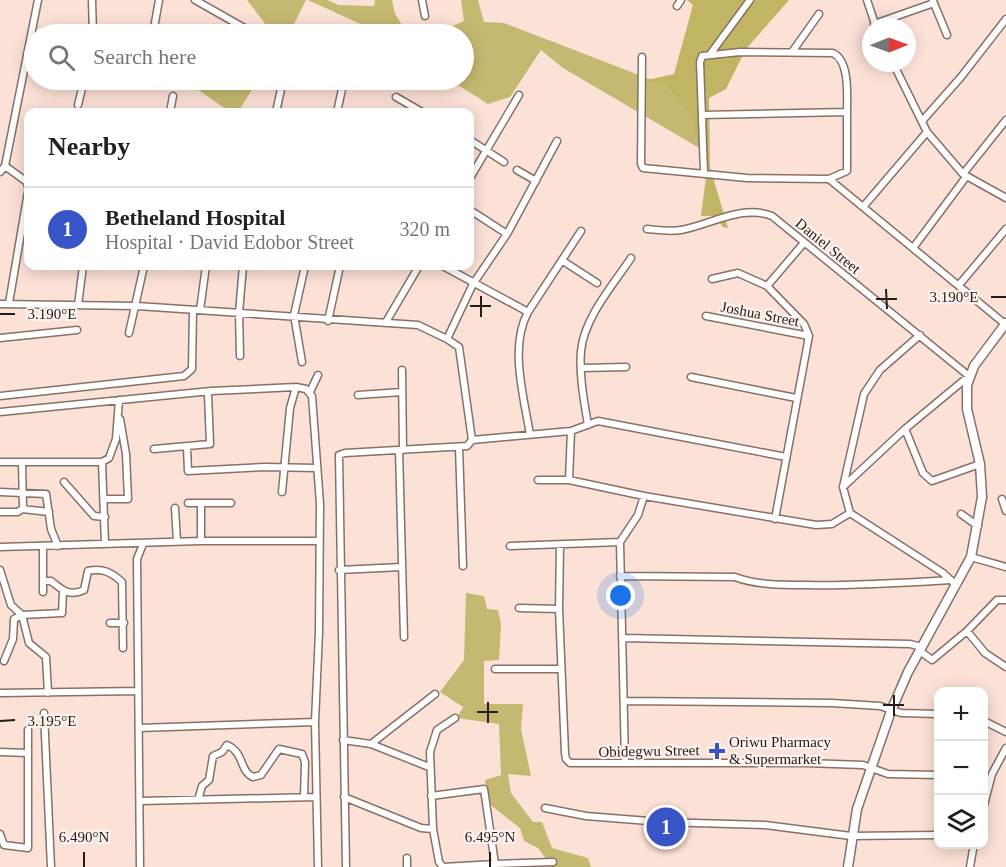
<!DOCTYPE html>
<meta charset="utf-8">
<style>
:root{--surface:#fff;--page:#f6f6f6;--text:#202124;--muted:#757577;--line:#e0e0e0;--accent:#3855c7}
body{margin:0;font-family:Georgia,serif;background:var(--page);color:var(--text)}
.controls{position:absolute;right:18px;bottom:18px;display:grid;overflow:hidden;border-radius:12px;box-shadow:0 3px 15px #0003}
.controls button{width:54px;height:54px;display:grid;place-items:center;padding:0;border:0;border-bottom:2px solid var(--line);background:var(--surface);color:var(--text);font:30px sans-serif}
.compass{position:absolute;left:862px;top:18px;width:54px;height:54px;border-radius:50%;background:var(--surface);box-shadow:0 3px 15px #0003;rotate:89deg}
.you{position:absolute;left:621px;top:596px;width:21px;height:21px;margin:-15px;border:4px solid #fff;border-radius:50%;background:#1a73e8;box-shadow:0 0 0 9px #1a73e833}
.badge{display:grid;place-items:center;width:39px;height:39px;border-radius:50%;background:var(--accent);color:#fff;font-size:20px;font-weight:700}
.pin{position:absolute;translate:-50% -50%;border:3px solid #fff;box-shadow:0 2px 6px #0006}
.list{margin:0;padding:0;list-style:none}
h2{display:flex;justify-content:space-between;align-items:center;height:78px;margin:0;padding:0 24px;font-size:26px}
h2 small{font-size:20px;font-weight:400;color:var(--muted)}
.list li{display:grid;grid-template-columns:39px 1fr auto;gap:18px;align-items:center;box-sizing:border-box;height:84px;padding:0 24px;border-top:2px solid var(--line)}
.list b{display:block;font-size:22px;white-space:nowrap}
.list p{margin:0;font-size:20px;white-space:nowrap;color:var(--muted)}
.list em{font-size:20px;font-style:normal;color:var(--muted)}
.icon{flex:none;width:33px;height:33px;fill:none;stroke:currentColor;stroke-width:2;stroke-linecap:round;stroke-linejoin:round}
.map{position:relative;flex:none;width:1006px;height:867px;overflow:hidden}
.search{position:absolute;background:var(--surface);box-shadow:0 3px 15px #0003;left:24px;top:24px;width:450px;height:66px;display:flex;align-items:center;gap:15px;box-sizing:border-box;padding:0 21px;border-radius:33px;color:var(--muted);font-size:22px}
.panel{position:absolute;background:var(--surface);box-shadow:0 3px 15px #0003;left:24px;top:108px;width:450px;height:162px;border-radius:12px}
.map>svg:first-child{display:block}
.green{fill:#c5b971}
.forest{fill:#c1b564}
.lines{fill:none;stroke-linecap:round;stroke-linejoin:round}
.street-casing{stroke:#877066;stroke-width:9}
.secondary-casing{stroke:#877066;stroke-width:11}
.street{stroke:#fff;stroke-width:6}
.secondary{stroke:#fff;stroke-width:8}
.ticks{fill:none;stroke:#251c17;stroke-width:2}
.poi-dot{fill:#3855c7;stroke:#fdf2ee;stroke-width:2}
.labels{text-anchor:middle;stroke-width:4.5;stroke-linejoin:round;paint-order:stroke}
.street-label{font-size:15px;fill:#251c17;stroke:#fdf2ee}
.poi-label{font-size:15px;fill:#251c17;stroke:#fdf2ee;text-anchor:start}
.ticks-label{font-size:15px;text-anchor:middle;fill:#251c17;stroke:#fdf2ee;stroke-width:4.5;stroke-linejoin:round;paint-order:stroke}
</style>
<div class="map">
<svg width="1006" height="867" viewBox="0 0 1006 867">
<rect width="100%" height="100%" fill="#fce1d6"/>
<!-- green -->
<path class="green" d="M247,0H306L289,34H273Z
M308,0H327L339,5L374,6L375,0H392L395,14L408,34H382Z
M461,0H478L484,22L504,23L665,85L692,120L701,149L563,68L541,50L510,97L488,104L450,80H464V34H434L464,21Z
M184,80H258L238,112L223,107Z
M466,593L484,596L487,609L498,610L501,624L499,660L484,661V704H523L521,729L531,776L508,774L511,793L533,822H542L552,848L588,858L591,867H552L538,848L524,841L520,828L488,803L485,780L501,775L499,724L457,718L463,707L440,692L464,660Z"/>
<!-- forest -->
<path class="forest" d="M687,0H789L746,49L726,89L709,98L710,167L728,228L723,227L714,216H701L706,177L692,120L665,85L647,80L674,74L693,5Z"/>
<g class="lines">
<defs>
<path id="street" d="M92,0L93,34
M195,0L248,30
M422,0L425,16
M867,0L876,27
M933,1L947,35
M677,6L681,0
M874,24L934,3
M153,34L159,0
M792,52L819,14
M711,53L750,0
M642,57L641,164L643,168L747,178L829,179L847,171V112L702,115
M893,63L927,132L963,174L1006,198
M396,97L422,112
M78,105L84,80
M170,112L173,96
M276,112L283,80
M337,112L344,80
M923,120L961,77L1006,19
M470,140L504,162
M5,166L27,182L28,187
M517,170L536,181
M0,172L5,166L38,0
M704,173L700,62L702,56L740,52L833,53C850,61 847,96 847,112
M963,174L1006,120
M470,178L519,95
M829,179L1005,324
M863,207L927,132
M470,210L507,234
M647,229C658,230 670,232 681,230C710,225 742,204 772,216L969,376L905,429L843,487
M913,248L966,177
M563,261L597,283
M443,266L528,312C509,347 524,397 530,435
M712,279L738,273L767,286L803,244
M959,285L1006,229
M767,286L804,324L809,336L775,519
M9,303L28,192
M0,304L137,306L418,325L447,339
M78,305L83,266
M200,310L206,266
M528,312L581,231
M706,316L809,336
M328,321L340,266
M386,322L419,266
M129,333L144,266
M920,335L880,370L864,394L843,487L850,513L943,573L955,584
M0,338L77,330
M240,356L239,313L243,266
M302,362L294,315L305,266
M582,368L626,367
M402,370L403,450
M691,377L796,398
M310,392L318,375
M358,395L402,392
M0,396L184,376L192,369L193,310
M0,412L211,391
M588,425C584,401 579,375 581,351C584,318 613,285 631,258
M905,429L923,473L932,481L980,464
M472,440L459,347L447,339L473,284L507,234L557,141
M187,447L188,471L264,467L317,468
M459,447L463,566
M154,449L210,444L208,394L211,391L296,387L306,389L312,396L320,504L319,632L315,722L318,867
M399,450L404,637
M0,462H102
M538,480H569L644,496L816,525L832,524L850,513
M569,480L571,431
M64,482L94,516L105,517
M0,492L46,494L51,529L58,546
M282,492L290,408L296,387
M104,499H128L126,454L120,419
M1002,499L1006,511
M188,503H231
M175,508L177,541
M22,509L49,512
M0,512H18L23,508L22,462
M961,514L978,526
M201,541V504
M105,544L102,462L109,458L116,439L119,400
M560,545L559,609L565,753L566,759L570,763H806L863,765L888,774L938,775
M510,546L620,542
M0,547L201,541H319
M43,547V592
M971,557L1006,567
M0,570L11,605L22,615L29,643L46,657L48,693
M339,570L402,567
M620,576L735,577C756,585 781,585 804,585C852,586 900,583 949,580
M43,581H51C63,590 68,597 84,590L88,571C103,568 111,572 122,582L123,648
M519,608L559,609
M110,623H124
M967,631L997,600H1006
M624,638L910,644L918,646L920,651L932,660L967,631L985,653L1006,667
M4,661L13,639L14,619L22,615L62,613L63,592
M495,669H561
M0,693L138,691
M624,701L832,703L880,706L901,713L938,714
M44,713L51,867
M984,721L1006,732
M139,728L315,722
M343,740L371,744L429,767
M371,744L435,694
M0,752L28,753
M625,763L620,542L638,515L644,496
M431,796L484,789L495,864L553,862
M344,797L421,828L433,829L439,862L443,867L495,864L496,867
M198,800L202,786L209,780L213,756L222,752L227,745C245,753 239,771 253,777L261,775L279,749L302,754L305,762L304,797
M140,801L316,797
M984,805L992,774L1006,748
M545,808L586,816L661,822L765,825L851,836L938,835
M433,829L430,752L437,730L455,718
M0,834L4,845L28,848V730
M407,858V867
M140,867L137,559L143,544
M346,867L339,455L345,453L467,446L472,440L571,431L598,421L786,457
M970,867L974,844"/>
<path id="secondary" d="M848,867L857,809L891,711L908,672L971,557L982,497L980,464L967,409V385L974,366L1006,323"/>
</defs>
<!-- street casing -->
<use href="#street" class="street-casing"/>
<!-- secondary casing -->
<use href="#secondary" class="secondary-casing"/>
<!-- street -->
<use href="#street" class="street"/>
<!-- secondary -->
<use href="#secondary" class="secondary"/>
</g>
<!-- ticks -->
<path class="ticks" d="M886,289L887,309M481,296V317M991,297H1006M876,299H897M470,306H491M0,314H15M894,695V716M488,702V723M883,705H904M477,712H498M0,721L15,720M84,852V867M490,852V867"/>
<!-- markers -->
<path class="poi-dot" d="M714 742h6v6h6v6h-6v6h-6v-6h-6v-6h6z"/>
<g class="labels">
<!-- street labels -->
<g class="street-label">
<text transform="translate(828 246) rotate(39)" y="5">Daniel Street</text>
<text transform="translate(760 314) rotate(11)" y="5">Joshua Street</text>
<text transform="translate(649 751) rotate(-1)" y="5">Obidegwu Street</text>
</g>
<!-- poi labels -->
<g class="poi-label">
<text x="729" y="747">Oriwu Pharmacy<tspan x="729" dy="17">&amp; Supermarket</tspan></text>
</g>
</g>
<g class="ticks-label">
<text x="954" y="302">3.190°E</text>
<text x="52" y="319">3.190°E</text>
<text x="52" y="726">3.195°E</text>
<text x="84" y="842">6.490°N</text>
<text x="490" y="842">6.495°N</text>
</g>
</svg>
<div class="controls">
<button>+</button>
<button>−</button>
<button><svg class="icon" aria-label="layers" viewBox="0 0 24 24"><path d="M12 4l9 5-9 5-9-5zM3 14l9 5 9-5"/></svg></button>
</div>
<svg class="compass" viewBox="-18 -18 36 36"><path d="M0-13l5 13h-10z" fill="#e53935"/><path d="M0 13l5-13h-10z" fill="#757577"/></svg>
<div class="you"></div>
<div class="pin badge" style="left:666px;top:827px">1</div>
<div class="search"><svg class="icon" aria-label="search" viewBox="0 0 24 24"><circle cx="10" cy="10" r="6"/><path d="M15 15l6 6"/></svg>Search here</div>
<section class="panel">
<h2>Nearby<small></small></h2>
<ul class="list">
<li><span class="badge">1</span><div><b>Betheland Hospital</b><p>Hospital · David Edobor Street</p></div><em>320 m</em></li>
</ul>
</section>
</div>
